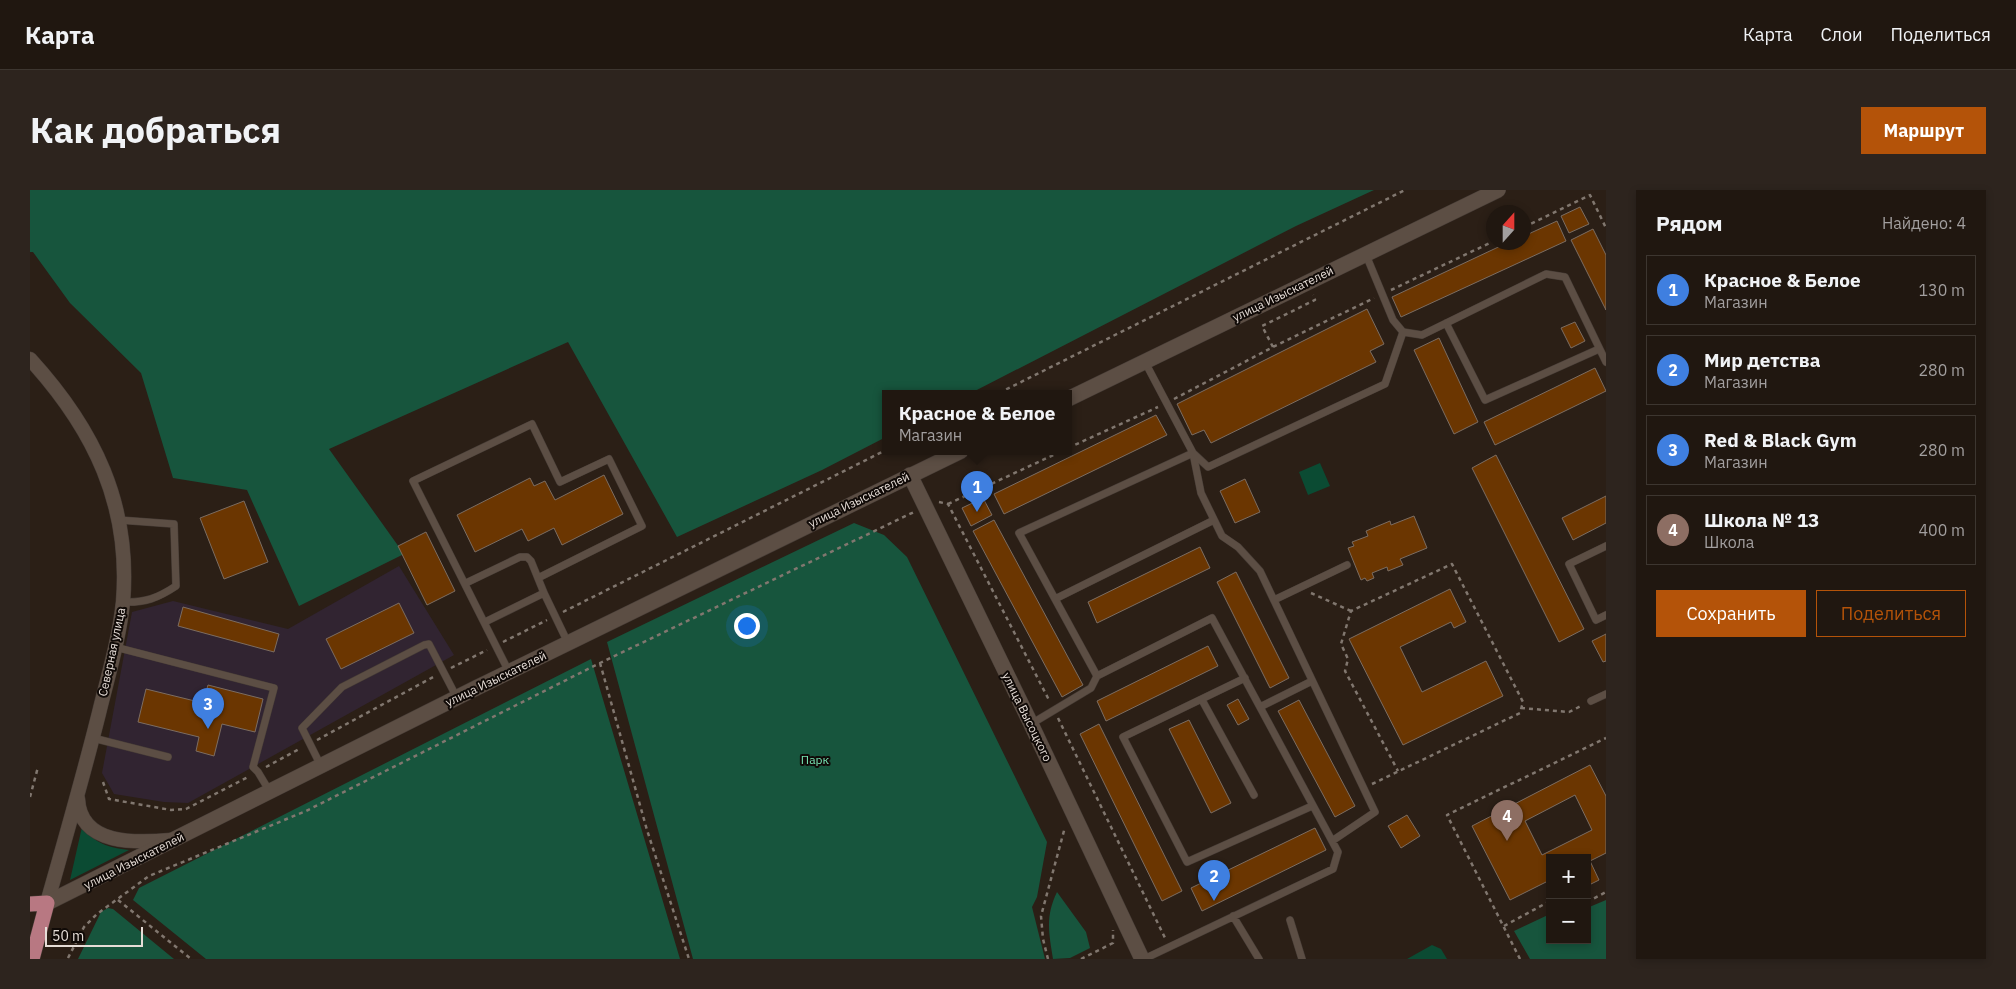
<!DOCTYPE html>
<html lang="ru">
<meta charset="utf-8">
<style>
:root{--surface:#201710;--page:#2d241e;--text:#f1f3f6;--muted:#a29f9f;--line:#3d3630;--accent:#b45309}
body{margin:0;font-family:"IBM Plex Sans",sans-serif;background:var(--page);color:var(--text)}
.controls{position:absolute;right:15px;bottom:15px;display:grid;overflow:hidden;border-radius:0px;box-shadow:0 2px 8px #0003}
.controls button{width:45px;height:45px;display:grid;place-items:center;padding:0;border:0;border-bottom:1px solid var(--line);background:var(--surface);color:var(--text);font:25px sans-serif}
.compass{position:absolute;left:1456px;top:15px;width:45px;height:45px;border-radius:50%;background:var(--surface);box-shadow:0 2px 8px #0003;rotate:21deg}
.scale{position:absolute;left:15px;bottom:12px;width:98px;box-sizing:border-box;padding-left:5px;border:2px solid #e6ddd7;border-top:0;font-size:14px;line-height:18px;white-space:nowrap;color:#e6ddd7;-webkit-text-stroke:4px #100a07;paint-order:stroke}
.you{position:absolute;left:716px;top:435px;width:18px;height:18px;margin:-12px;border:4px solid #fff;border-radius:50%;background:#1a73e8;box-shadow:0 0 0 8px #1a73e833}
.badge{display:grid;place-items:center;width:32px;height:32px;border-radius:50%;background:var(--accent);color:#fff;font-size:16px;font-weight:700}
.pin{position:absolute;translate:-50% -41px;filter:drop-shadow(0 1px 2px #0008)}
.pin::after{content:'';position:absolute;top:26px;width:18px;height:15px;background:inherit;clip-path:polygon(0 0,100% 0,50% 100%)}
.popup{position:absolute;left:852px;top:200px;width:190px;height:65px;box-sizing:border-box;display:grid;place-content:center;border-radius:0px;background:var(--surface);filter:drop-shadow(0 1px 4px #0005);font-size:16px;white-space:nowrap;color:var(--muted)}
.popup b{font-size:19px;color:var(--text)}
.popup::after{content:'';position:absolute;left:50%;top:100%;margin-left:-10px;border:10px solid transparent;border-top-color:var(--surface)}
.list{margin:0;padding:0;list-style:none}
h2{display:flex;justify-content:space-between;align-items:center;height:65px;margin:0;padding:0 20px;font-size:21px}
h2 small{font-size:16px;font-weight:400;color:var(--muted)}
.list li{display:grid;grid-template-columns:32px 1fr auto;gap:15px;align-items:center;box-sizing:border-box;height:70px;margin:0 10px 10px;padding:0 10px;border:1px solid var(--line);border-radius:0px}
.list b{display:block;font-size:19px;white-space:nowrap}
.list p{margin:0;font-size:16px;white-space:nowrap;color:var(--muted)}
.list em{font-size:16px;font-style:normal;color:var(--muted)}
.actions{display:flex;gap:10px;padding:15px 20px}
.actions a{flex:1;padding:11px 0;border:1px solid var(--accent);border-radius:0px;text-align:center;font-size:18px;color:var(--accent)}
.actions .main{background:var(--accent);color:#fff}
.map{position:relative;flex:none;width:1576px;height:769px;overflow:hidden;border-radius:0px}
header{display:flex;align-items:center;gap:30px;box-sizing:border-box;height:70px;padding:0 25px;background:var(--surface);border-bottom:1px solid var(--line)}
header strong{font-size:24px}
nav{display:flex;gap:28px;margin-inline-start:auto;font-size:18px}
.intro{display:flex;align-items:center;justify-content:space-between;box-sizing:border-box;height:120px;padding:0 30px}
h1{margin:0;font-size:35px}
.button{padding:12px 22px;border-radius:0px;background:var(--accent);color:#fff;font-size:18px;font-weight:700}
main{display:flex;gap:30px;padding:0 30px}
aside{flex:1;background:var(--surface);border-radius:0px;box-shadow:0 2px 8px #0003}
.map>svg:first-child{display:block}
.commercial{fill:#312431}
.green{fill:#0b4b33}
.forest{fill:#17553d}
.building{fill:#6b3601;stroke:#7c6d62;fill-rule:evenodd}
.lines{fill:none;stroke-linecap:round;stroke-linejoin:round}
.lane-casing{stroke:#463c36;stroke-width:8}
.street-casing{stroke:#463c36;stroke-width:15}
.secondary-casing{stroke:#463c36;stroke-width:16}
.primary-casing{stroke:#463c36;stroke-width:16}
.path{stroke:#81776f;stroke-width:2.5;stroke-dasharray:4 4;stroke-linecap:butt}
.lane{stroke:#5c4e44;stroke-width:7}
.street{stroke:#5c4e44;stroke-width:14}
.secondary{stroke:#5c4e44;stroke-width:15}
.primary{stroke:#b87882;stroke-width:15}
.labels{text-anchor:middle;stroke-width:4;stroke-linejoin:round;paint-order:stroke}
.street-label{font-size:12px;fill:#e6ddd7;stroke:#100a07}
.park-label{font-size:12px;fill:#78e7b5;stroke:#100a07}
</style>
<header>
<strong>Карта</strong>
<nav><a>Карта</a><a>Слои</a><a>Поделиться</a></nav>
</header>
<div class="intro"><h1>Как добраться</h1><a class="button">Маршрут</a></div>
<main>
<div class="map">
<svg width="1576" height="769" viewBox="0 0 1576 769">
<rect width="100%" height="100%" fill="#2b1f16"/>
<!-- commercial -->
<path class="commercial" d="M369,376L424,465L158,613L134,612L84,604L72,583L102,422L143,411L258,439Z"/>
<!-- green -->
<path class="green" d="M1290,273L1300,296L1278,305L1269,282Z
M52,637C64,653 79,658 99,660L40,690Z
M1402,755L1411,759L1417,769H1377Z"/>
<!-- forest -->
<path class="forest" d="M0,0H1344L1266,36L941,203H856V247L792,280L647,347L538,152L299,259L374,364L269,416L217,300L143,288L111,183L40,113L3,62H0Z
M824,333L854,345L877,367L1017,652L1007,707L1002,717L1015,769H663L577,452Z
M561,469L650,769H176L103,710L109,698Z
M1027,702L1056,742L1060,758L1040,768L1023,769C1019,743 1015,727 1027,702Z
M1576,710V769H1500L1484,741L1520,724V750H1557V718Z
M78,718L83,719L144,769H48L71,722Z"/>
<!-- building -->
<path class="building" d="M1550,17L1559,34L1539,43L1531,26Z
M1527,31L1536,51L1371,127L1362,107L1479,52H1494V46Z
M1563,39L1576,65V120L1541,50Z
M1337,119L1354,154L1340,161L1346,172L1181,253L1174,240L1162,245L1147,214Z
M1545,132L1555,151L1541,158L1531,138Z
M1409,148L1448,232L1424,244L1384,160Z
M1565,178L1576,201L1465,255L1454,232Z
M1126,225L1137,245L974,324L964,304Z
M1466,265L1554,439L1529,452L1442,278Z
M574,285L593,324L532,355L524,338L498,351L492,339L445,362L427,325L500,288L504,296L515,291L525,310Z
M1215,289L1230,322L1205,333L1190,301Z
M1576,306V333L1543,350L1532,328Z
M953,308L962,325L941,336L932,318Z
M214,311L238,372L194,389L170,328Z
M1384,326L1397,358L1370,369L1373,375L1358,381L1357,377L1342,383L1344,388L1337,391L1335,388L1331,390L1318,358L1324,356L1322,352L1338,346L1336,341L1360,331L1361,335Z
M964,330L1053,495L1032,507L943,341Z
M396,342L425,401L397,415L368,356Z
M1170,357L1180,378L1067,433L1058,412Z
M1206,382L1259,488L1240,498L1187,392Z
M1420,399L1436,432L1424,438L1421,432L1370,457L1392,502L1456,471L1473,506L1373,555L1319,449Z
M369,413L384,443L311,479L296,449Z
M153,417L249,444L244,462L148,436Z
M1576,444V471L1573,472L1562,451Z
M1178,456L1188,476L1076,531L1067,511Z
M178,495L233,509L225,542L192,534L184,566L166,561L169,547L108,532L116,499L173,513Z
M1208,509L1219,529L1208,535L1197,515Z
M1269,510L1325,616L1305,627L1248,521Z
M1159,530L1201,613L1181,623L1139,539Z
M1069,534L1152,701L1132,711L1050,544Z
M1560,575L1576,606V663L1560,671L1569,690L1557,696V668H1520V690L1480,710L1442,636ZM1545,605L1562,640L1512,665L1495,631Z
M1377,625L1390,646L1371,658L1358,636Z
M1285,638L1296,660L1172,721L1161,698Z"/>
<g class="lines">
<defs>
<path id="lane" d="M1336,65L1363,130L1373,142L1392,145L1516,84L1535,87L1576,172
M1416,133L1455,210L1569,159
M89,330L144,334L146,396C128,408 115,413 93,412
M1576,356L1539,374L1566,430L1576,425
M436,393L490,367H497L501,371L514,403
M1025,409L1184,330
M1244,410L1317,375
M455,432L514,403L538,453
M85,457L244,498L223,577L228,582L240,602
M479,482L383,291L502,234L530,292L579,269L612,336L508,388
M1067,486L989,343L1163,263L1115,172
M1215,488L1093,547L1157,672L1282,616
M1172,510L1224,605
M1561,511L1576,504
M1230,517L1282,491
M1001,534L1061,498L1067,486L1182,428L1308,662L1303,679L1114,769
M63,548L138,567
M291,576L272,538L312,497L394,455L399,454L427,508
M1302,651L1345,622L1230,381L1208,357L1192,346L1171,303L1163,263L1178,277L1355,194L1373,142
M1203,726L1229,769
M1260,730L1272,769"/>
<path id="street" d="M0,169C64,239 101,315 93,412C89,450 78,486 69,523C53,587 35,650 17,713
M48,609C50,656 107,653 141,650"/>
<path id="secondary" d="M1038,209L1468,0
M880,285L1001,534L1112,769
M17,713L446,498L931,261"/>
<path id="primary" d="M0,714L17,713L2,769"/>
</defs>
<!-- lane casing -->
<use href="#lane" class="lane-casing"/>
<!-- street casing -->
<use href="#street" class="street-casing"/>
<!-- secondary casing -->
<use href="#secondary" class="secondary-casing"/>
<!-- primary casing -->
<use href="#primary" class="primary-casing"/>
<!-- path -->
<path class="path" d="M1494,37L1560,5L1576,38
M1361,100L1464,51
M1243,157L1232,136L1285,110L1283,105
M969,203L1375,0
M1144,209L1243,157L1344,108
M1038,258L1128,217
M909,312L918,314L1020,512
M918,314L1032,261
M1281,403L1321,421
M533,422L856,260
M473,452L517,430
M570,473L617,640L659,769
M421,478L457,460
M1491,518L1539,522L1553,515
M1028,528L1136,750
M287,550L405,486
M236,577L271,558
M73,592L79,609L141,620L156,619L218,587
M1342,594L1490,523L1493,512L1422,374L1321,421L1311,454L1318,469L1315,481L1368,581
M0,607L8,577
M88,710L161,769
M1557,712L1576,702
M1474,736L1520,711
M38,768L54,737L67,724L119,686L276,621L570,473L884,322
M1018,769L1013,749L1011,726L1035,637
M1051,769L1083,753V740
M1490,769L1417,625L1576,548"/>
<!-- lane -->
<use href="#lane" class="lane"/>
<!-- street -->
<use href="#street" class="street"/>
<!-- secondary -->
<use href="#secondary" class="secondary"/>
<!-- primary -->
<use href="#primary" class="primary"/>
</g>
<g class="labels">
<!-- street labels -->
<g class="street-label">
<text transform="translate(1253 104) rotate(-26)" y="4">улица Изыскателей</text>
<text transform="translate(829 310) rotate(-26)" y="4">улица Изыскателей</text>
<text transform="translate(82 462) rotate(-78)" y="4">Северная улица</text>
<text transform="translate(466 489) rotate(-26)" y="4">улица Изыскателей</text>
<text transform="translate(997 527) rotate(64)" y="4">улица Высоцкого</text>
<text transform="translate(104 671) rotate(-27)" y="4">улица Изыскателей</text>
</g>
<!-- park labels -->
<g class="park-label">
<text x="785" y="574">Парк</text>
</g>
</g>
</svg>
<div class="controls">
<button>+</button>
<button>−</button>
</div>
<svg class="compass" viewBox="-18 -18 36 36"><path d="M0-13l5 13h-10z" fill="#e53935"/><path d="M0 13l5-13h-10z" fill="#a29f9f"/></svg>
<div class="scale">50 m</div>
<div class="you"></div>
<div class="pin badge" style="left:947px;top:322px;background:#3f7fe0">1</div>
<div class="popup"><b>Красное &amp; Белое</b>Магазин</div>
<div class="pin badge" style="left:1184px;top:711px;background:#3f7fe0">2</div>
<div class="pin badge" style="left:178px;top:539px;background:#3f7fe0">3</div>
<div class="pin badge" style="left:1477px;top:651px;background:#8d6e63">4</div>
</div>
<aside>
<h2>Рядом<small>Найдено: 4</small></h2>
<ul class="list">
<li><span class="badge" style="background:#3f7fe0">1</span><div><b>Красное &amp; Белое</b><p>Магазин</p></div><em>130 m</em></li>
<li><span class="badge" style="background:#3f7fe0">2</span><div><b>Мир детства</b><p>Магазин</p></div><em>280 m</em></li>
<li><span class="badge" style="background:#3f7fe0">3</span><div><b>Red &amp; Black Gym</b><p>Магазин</p></div><em>280 m</em></li>
<li><span class="badge" style="background:#8d6e63">4</span><div><b>Школа № 13</b><p>Школа</p></div><em>400 m</em></li>
</ul>
<div class="actions"><a class="main">Сохранить</a><a>Поделиться</a></div>
</aside>
</main>
